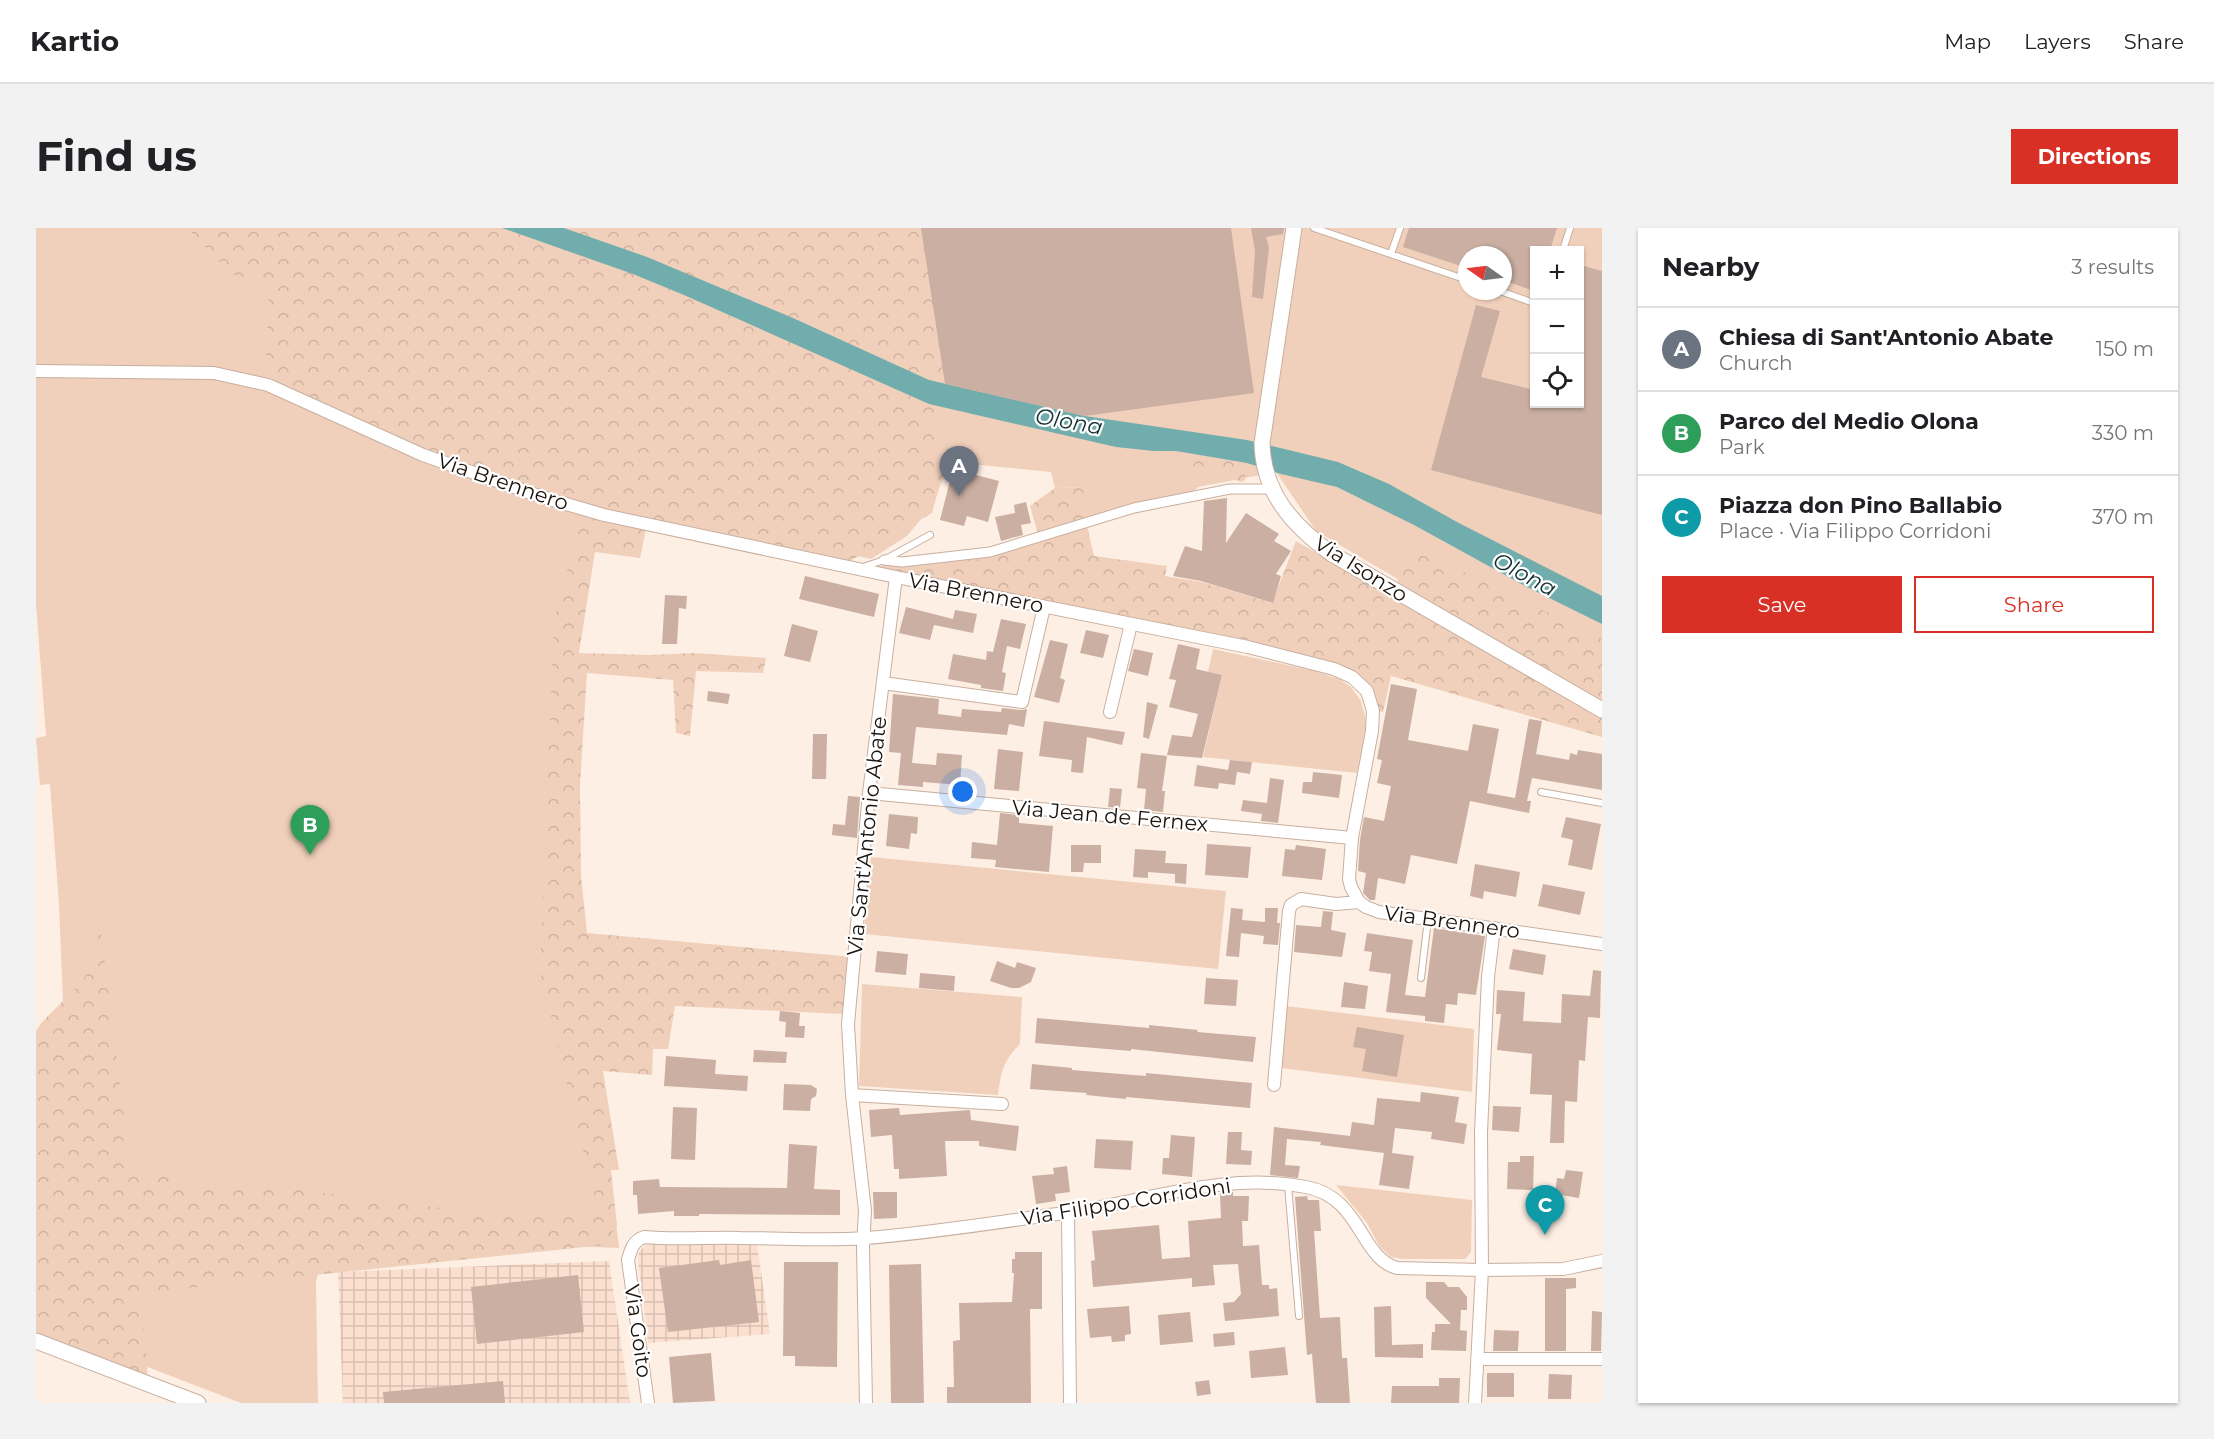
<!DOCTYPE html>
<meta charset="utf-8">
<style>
:root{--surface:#fff;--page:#f2f2f2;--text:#202124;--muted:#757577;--line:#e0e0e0;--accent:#d93025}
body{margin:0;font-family:Montserrat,sans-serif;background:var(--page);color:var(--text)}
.controls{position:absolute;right:18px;top:18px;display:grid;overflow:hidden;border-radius:0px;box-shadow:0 2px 4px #0004}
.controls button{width:54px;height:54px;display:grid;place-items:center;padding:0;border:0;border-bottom:2px solid var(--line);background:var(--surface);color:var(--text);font:30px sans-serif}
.compass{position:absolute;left:1422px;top:18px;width:54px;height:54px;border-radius:50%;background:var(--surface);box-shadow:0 2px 4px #0004;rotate:284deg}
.you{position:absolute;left:927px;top:564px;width:21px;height:21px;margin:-15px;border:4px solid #fff;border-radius:50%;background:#1a73e8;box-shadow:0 0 0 9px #1a73e833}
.badge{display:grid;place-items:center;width:39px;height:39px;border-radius:50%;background:var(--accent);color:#fff;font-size:20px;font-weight:700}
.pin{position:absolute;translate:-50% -50px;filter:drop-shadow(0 2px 3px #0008)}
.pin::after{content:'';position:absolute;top:32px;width:21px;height:18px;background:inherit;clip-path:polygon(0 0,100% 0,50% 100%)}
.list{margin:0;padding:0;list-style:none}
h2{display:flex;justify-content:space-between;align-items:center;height:78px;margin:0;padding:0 24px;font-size:26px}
h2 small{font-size:20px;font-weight:400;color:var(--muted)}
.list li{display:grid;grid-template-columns:39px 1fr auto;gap:18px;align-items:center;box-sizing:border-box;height:84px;padding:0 24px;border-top:2px solid var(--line)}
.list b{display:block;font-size:22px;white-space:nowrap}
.list p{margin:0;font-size:20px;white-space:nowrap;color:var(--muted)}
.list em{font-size:20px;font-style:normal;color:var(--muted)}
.actions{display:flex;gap:12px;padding:18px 24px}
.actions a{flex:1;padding:14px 0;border:2px solid var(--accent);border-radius:0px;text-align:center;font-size:21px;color:var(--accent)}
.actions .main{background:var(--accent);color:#fff}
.icon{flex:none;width:33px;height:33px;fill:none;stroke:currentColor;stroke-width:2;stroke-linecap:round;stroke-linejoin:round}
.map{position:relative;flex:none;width:1566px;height:1175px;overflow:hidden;border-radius:0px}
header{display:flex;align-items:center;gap:36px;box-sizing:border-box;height:84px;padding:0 30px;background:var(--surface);border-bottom:2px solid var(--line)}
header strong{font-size:28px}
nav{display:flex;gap:33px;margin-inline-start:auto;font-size:21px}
.intro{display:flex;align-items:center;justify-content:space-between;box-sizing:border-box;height:144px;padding:0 36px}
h1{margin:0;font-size:42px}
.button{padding:15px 27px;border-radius:0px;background:var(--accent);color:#fff;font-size:21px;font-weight:700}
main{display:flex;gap:36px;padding:0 36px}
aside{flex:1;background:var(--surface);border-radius:0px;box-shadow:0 2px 4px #0004}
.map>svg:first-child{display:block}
.industrial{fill:url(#industrial-grid)}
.green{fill:#f0d0bb;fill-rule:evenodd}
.forest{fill:url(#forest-crowns)}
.water{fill:#71adad}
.building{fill:#caafa2}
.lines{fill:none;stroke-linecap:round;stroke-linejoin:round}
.service-casing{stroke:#c8af9f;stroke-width:8}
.pedestrian-casing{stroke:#c8af9f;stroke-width:11}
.minor-casing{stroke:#c8af9f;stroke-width:14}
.tertiary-casing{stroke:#c8af9f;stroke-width:17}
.service{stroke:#fff;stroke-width:6}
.pedestrian{stroke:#fff;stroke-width:9}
.minor{stroke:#fff;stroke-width:12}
.tertiary{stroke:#fff;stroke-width:15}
.labels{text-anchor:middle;stroke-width:4.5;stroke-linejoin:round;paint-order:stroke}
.street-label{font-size:21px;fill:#1b130d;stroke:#fff}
.water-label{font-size:22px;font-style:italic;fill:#123132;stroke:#fff}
</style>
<header>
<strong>Kartio</strong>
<nav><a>Map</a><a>Layers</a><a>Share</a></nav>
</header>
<div class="intro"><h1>Find us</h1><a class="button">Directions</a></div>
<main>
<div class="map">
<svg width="1566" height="1175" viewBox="0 0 1566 1175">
<defs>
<pattern id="industrial-grid" width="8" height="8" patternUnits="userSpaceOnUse" patternTransform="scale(1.5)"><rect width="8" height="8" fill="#fbe0cf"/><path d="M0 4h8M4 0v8" fill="none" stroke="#d7bfb1"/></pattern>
<pattern id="forest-crowns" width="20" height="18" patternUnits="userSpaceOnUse" patternTransform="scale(1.5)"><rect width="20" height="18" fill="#f0d0bb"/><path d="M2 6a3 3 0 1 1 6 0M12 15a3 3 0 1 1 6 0" fill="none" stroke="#cdb2a0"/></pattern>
</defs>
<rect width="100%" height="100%" fill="#feefe4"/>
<!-- industrial -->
<path class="industrial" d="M611,1015L721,1016L734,1106L612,1115L602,1032L603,1024Z
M573,1033L594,1175H307L302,1044Z"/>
<!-- green -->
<path class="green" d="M0,0H1566V466L1472,416L1280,303L1240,244L1162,259L1158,263L1050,293L1051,259L1019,260L1015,244L914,234L895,279L871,308L835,331L551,268L532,576L583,1020L437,1014L287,1023L280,1054L282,1175H205L101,1135L27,774L23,677L14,556L4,557L0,510L10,508L0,376ZM1498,22H1544V176H1498ZM1431,27H1467V63H1431Z
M1177,421L1279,443L1303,451L1315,459L1325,473L1329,488L1330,498L1321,545L1167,529L1186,447L1172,444Z
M835,629L1190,663L1182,741L828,706Z
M826,756L986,769L984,816C967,833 965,844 962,867L823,858Z
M1250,778L1438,801L1436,864L1245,840Z
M1300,957L1436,972L1435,1024L1429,1031H1367L1355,1029L1344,1019L1331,995Z"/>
<!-- forest -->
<path class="forest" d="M151,0H886L909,145L896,232L910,234L896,285L809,336L611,296L604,330L559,324L543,425L615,427L657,425L730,430L727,445L660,443L654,508L640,505L637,452L551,445L544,557L545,647L551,705L817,729L807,786L639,778L632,821H617L616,847L567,843L583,942H575L581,997L568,1017L105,1065L112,1152L0,1106V803L6,794L45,755L61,730L63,687L94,939L135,944L138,953L227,957L423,982L558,983L559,971L504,744L518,393L547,281L393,229L229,152L233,57L195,46Z
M1126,222L1211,235L1209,252L1206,254L1187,249L1124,225Z
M1052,259L1050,293L1058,328L1131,338L1129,348L1166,354L1236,375L1260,313L1358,370L1365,334L1380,325L1403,332L1566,411V509L1355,448L1347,484L1336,482L1332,462L1299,440L823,341L915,328L1003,310L994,278L1019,260Z"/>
<!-- water -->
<path class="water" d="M466,0H528L611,29L757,90L893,152L1049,188L1211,212L1302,234L1353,256L1421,294L1566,368V396L1491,359L1378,297L1301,259L1245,246L1211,235L1140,223H1118L1080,219L893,176L648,67L597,46Z"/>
<!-- building -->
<path class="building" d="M885,0H1195L1218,165L1049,188L909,156Z
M1215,0H1248L1247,6L1230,9L1233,20L1227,71L1216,69L1219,23Z
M1373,0H1521L1514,22H1498V63L1467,52V27H1431V40L1367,19Z
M1544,37L1566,43V287L1395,242L1440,77L1464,83L1445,149L1498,162V176H1544Z
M917,241L963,253L952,294L931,288L928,298L904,292Z
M1191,270L1190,315L1210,285L1243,306L1238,313L1255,323L1240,346L1245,348L1237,375L1165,353L1137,348L1149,318L1166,323L1168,273Z
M990,274L995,295L985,297L987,307L965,313L959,289L979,285L978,277Z
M769,348L843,366L838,389L763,371Z
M629,367L651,368L650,381L643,380L641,416H626Z
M870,379L917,391L919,382L941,386L937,405L898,397L894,412L863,405Z
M965,391L990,396L984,421L971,418L966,444L970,445L967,463L945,460V457L912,451L917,426L950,432L951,423L957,424Z
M756,396L782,403L774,434L748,428Z
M1050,402L1073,407L1067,430L1044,425Z
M1014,412L1032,416L1024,450L1029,452L1023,475L998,469Z
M1142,416L1164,421L1160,441L1186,447L1166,530L1131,527L1136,507L1156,509L1162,486L1133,479L1140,452L1133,451Z
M1098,421L1117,425L1112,448L1092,443Z
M1355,456L1381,461L1372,512L1432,523L1437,496L1463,501L1451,565L1479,570L1493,491L1506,493L1500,526L1533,532L1534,525L1541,527L1542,522L1566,526V562L1496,550L1491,573H1495L1493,585L1434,573L1421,636L1375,627L1369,656L1342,650L1339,672H1334L1327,665L1330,645L1322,643L1324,612L1328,589L1348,593L1355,558L1341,555L1346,532L1341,531Z
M672,463L694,466L692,476L671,473Z
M857,466L903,471L902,486L925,489L926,481L965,484L966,480L985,482L991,481L988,499L973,496L971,507L880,499L876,535L900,537L901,525L926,527L924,557L887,554V559L862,557L865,525L853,524Z
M1111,474L1122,477L1113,511L1107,509Z
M1008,493L1052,499L1089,504L1086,517L1051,509L1047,545L1035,544L1036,532L1003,528Z
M777,506H791L790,551H776Z
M962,521L987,524L983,563L958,561Z
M1105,525L1131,528L1126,563H1129L1127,584L1108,582L1110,561L1101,560Z
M1194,532L1216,534L1214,546L1201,544L1199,557L1183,555L1182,561L1158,558L1161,537L1192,542Z
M1277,544L1306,547L1303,570L1266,565L1267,554H1276Z
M1234,550L1248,552L1242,595L1225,593L1226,586L1205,583L1207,572L1231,575Z
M1074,560L1086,561L1084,580L1072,579Z
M812,568L824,569L821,610L796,607L797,596L809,597Z
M964,585L983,587V595L1017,598L1013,644L959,639L960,632L935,630L936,614L961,617Z
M853,586L882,589L881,606L875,605L873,621L850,618Z
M1530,589L1565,596L1556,642L1532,637L1537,612L1525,609Z
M1171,616L1215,619L1212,650L1169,647Z
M1035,617H1065V635H1048L1047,644H1035Z
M1260,617L1290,621L1286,652L1246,648L1249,621L1259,622Z
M1099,621L1130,623L1129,635L1151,636L1150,656L1139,655V646L1112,644V650L1097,649Z
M1439,636L1484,644L1480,669L1448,663L1447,671L1434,668Z
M1507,656L1549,664L1544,687L1502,678Z
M1195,680L1207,681L1206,692L1229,694V680H1242L1241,695H1244L1242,717L1227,716L1228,708L1205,705L1203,729L1190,728Z
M1287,683L1297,684L1295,702L1310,705L1306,729L1258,724L1260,697L1285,699Z
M1398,700L1449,708L1440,767L1422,765L1421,777L1410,776L1408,795L1389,793V788L1350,784L1355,746L1333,743L1336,724L1328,723L1331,705L1377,712L1369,767L1389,769Z
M1477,721L1510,727L1507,747L1473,741Z
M841,723L872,726L870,747L839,744Z
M961,733L979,740L981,734L1000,740L995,754L983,760H975L954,753Z
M1557,742L1565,743L1564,790L1552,789L1549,833L1543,832L1541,874L1529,873L1528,915H1514L1516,867L1494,866L1496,826L1461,822L1465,786H1460L1461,762L1489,764L1487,793L1525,795L1526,766L1554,768Z
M884,745L919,748L918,763L883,760Z
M1170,750L1202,752L1200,778L1168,776Z
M1308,754L1332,758L1329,781L1305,779Z
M744,783L764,785L763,798H769L768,810L749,809L750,794L743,793Z
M1001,790L1113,800V797L1162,802L1161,804L1220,809L1217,834L1095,821V823L999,815Z
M1321,799L1368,807L1361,849L1326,843L1330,821L1317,819Z
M718,822L751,824L750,835L717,834Z
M630,828L680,832L679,846L712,848L711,863L628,858Z
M996,836L1036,840V842L1110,848V845L1216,855L1214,880L1090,869V871L1050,867L1051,865L994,861Z
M748,856L775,857L781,861L780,868L775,871L774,883L747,882Z
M1385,864L1423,869L1419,894L1431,896L1428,916L1395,911L1396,904L1359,900L1356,925L1378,928L1373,961L1343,957L1348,925L1284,917L1285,914L1251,911L1249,937L1264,938L1262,950L1234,947L1238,899L1314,908L1316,894L1338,897L1341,870L1384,874Z
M1457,878L1485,879L1483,904L1456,902Z
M637,879L661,880L659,932L635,931Z
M863,880L864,887L934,882L935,892L983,898L980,923L943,918V913H909L911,948L863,951V941H858L856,907L835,909L833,882Z
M1192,904H1206L1205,922L1216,923L1215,937L1190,936Z
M1135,907L1159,909L1156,949L1126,946L1127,930H1133Z
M1060,911L1097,913L1095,942L1058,940Z
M753,916L781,918L778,961L804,962V987L663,986V988H638V983L602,986L601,967H597V953L623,951L624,959L751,960Z
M1484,928H1498L1497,962L1471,961L1472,934H1484Z
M1031,938L1034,964L1019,966L1020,973L1000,976L996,948L1018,946L1017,940Z
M1530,942L1547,944L1543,970L1519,966L1521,950L1528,951Z
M837,964H861V990L838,991Z
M1197,964V968H1213L1212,993H1206L1207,1018L1223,1017L1226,1057H1233V1061L1241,1060L1243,1088L1189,1093L1187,1075L1198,1074L1205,1066L1202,1036L1177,1037L1179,1057L1156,1059V1050L1057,1059L1055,1033L1059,1032L1056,1003L1123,997L1126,1031L1154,1029L1152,993L1185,990L1184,965Z
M1271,968L1272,972H1283L1285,1003H1278L1284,1090L1304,1089L1306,1130H1311L1314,1175H1280L1276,1126L1271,1127L1259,969Z
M979,1024H1006V1081H994L995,1175H911V1159H918L917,1113L924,1112L923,1075L976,1074L978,1045H976V1031H979Z
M683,1032L684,1037L715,1032L723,1094L632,1104L623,1040Z
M748,1034H802L801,1139L759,1138V1128H747Z
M885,1036L888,1175H855L853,1037Z
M542,1047L548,1104L441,1116L435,1059Z
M1509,1050H1540V1060L1530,1061V1123H1509Z
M1390,1054H1408L1412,1059H1423L1431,1069V1082H1425L1424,1102L1431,1103L1430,1123L1395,1122L1396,1104H1399V1096H1415L1390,1070Z
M1093,1078L1095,1106L1089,1107V1113L1076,1114L1075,1108L1054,1110L1051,1081Z
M1355,1078L1356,1117L1387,1116V1130L1339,1129L1338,1079Z
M1556,1083L1566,1084L1565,1123H1555Z
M1154,1084L1157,1114L1124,1117L1122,1087Z
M1458,1102L1483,1103L1482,1123H1457Z
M1198,1104L1199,1117L1178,1119L1177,1106Z
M1249,1119L1252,1147L1215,1150L1213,1123Z
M675,1125L679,1173L637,1175L633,1129Z
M1451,1145H1478V1169H1451Z
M1513,1146L1536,1147L1535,1171H1512Z
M1403,1150H1424L1423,1175H1355L1356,1158H1403Z
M1173,1152L1175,1166L1161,1168L1159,1154Z
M467,1153L469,1175H348L347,1164Z"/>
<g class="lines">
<defs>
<path id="service" d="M1278,0L1431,52
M1527,22L1534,0
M1355,26L1364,0
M1464,63L1498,75
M827,339L848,332L894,307
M1505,564L1566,575
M1385,750L1392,691
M1252,957L1263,1088"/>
<path id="pedestrian" d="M848,332L866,334L954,324L1098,280L1194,261H1236"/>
<path id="minor" d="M0,143L178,145L232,157L387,227L506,269L568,287L860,349L1212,419L1298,441L1316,449L1331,463L1337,483L1336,503L1316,610L1313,651L1315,659L1323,674L1330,679L1343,684L1566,716
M847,455L986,474L1008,379
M1074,484L1095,396
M833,565L1316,610
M1238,857L1253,683L1255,677L1265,671L1300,676L1323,674
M816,867L966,876
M1032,985L1034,1175
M1441,1131H1566
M612,1175L592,1032C595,1021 597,1013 608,1009C640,1012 672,1009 704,1010C746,1010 789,1013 830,1010C896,1005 963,994 1028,985C1109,974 1188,943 1270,959C1325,969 1324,1030 1361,1040L1446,1042L1527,1041L1566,1033
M830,1175L827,1019L829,983L816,867L812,796L833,565L860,349
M1439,1175L1446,1042L1445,904L1452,749L1458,700"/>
<path id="tertiary" d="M1258,0L1226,215C1227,265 1257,298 1296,326L1566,482
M0,1113L162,1175"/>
</defs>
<!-- service casing -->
<use href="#service" class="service-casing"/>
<!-- pedestrian casing -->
<use href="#pedestrian" class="pedestrian-casing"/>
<!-- minor casing -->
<use href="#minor" class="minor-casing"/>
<!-- tertiary casing -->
<use href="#tertiary" class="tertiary-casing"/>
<!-- service -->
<use href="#service" class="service"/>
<!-- pedestrian -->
<use href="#pedestrian" class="pedestrian"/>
<!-- minor -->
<use href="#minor" class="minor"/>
<!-- tertiary -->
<use href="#tertiary" class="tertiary"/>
</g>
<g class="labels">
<!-- street labels -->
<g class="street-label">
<text transform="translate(467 254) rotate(19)" y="7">Via Brennero</text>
<text transform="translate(1325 341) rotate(32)" y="7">Via Isonzo</text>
<text transform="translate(940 365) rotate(11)" y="7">Via Brennero</text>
<text transform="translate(1074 588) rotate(5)" y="7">Via Jean de Fernex</text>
<text transform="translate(831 608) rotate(-84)" y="7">Via Sant'Antonio Abate</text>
<text transform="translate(1416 694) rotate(8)" y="7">Via Brennero</text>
<text transform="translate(1090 974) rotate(-9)" y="7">Via Filippo Corridoni</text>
<text transform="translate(602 1103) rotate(82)" y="7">Via Goito</text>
</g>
<!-- water labels -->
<g class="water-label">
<text transform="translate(1033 193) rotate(10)" y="8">Olona</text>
<text transform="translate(1489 346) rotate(28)" y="8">Olona</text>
</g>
</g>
</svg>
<div class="controls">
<button>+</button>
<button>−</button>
<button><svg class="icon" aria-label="locate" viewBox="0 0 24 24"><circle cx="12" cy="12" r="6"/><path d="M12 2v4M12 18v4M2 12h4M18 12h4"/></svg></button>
</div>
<svg class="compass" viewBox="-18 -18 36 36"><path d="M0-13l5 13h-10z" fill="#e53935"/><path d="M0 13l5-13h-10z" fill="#757577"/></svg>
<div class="you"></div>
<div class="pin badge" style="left:923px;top:268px;background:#6b7280">A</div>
<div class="pin badge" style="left:274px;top:627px;background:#2e9e5b">B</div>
<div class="pin badge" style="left:1509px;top:1007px;background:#0f9aa8">C</div>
</div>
<aside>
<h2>Nearby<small>3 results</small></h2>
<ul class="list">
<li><span class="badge" style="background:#6b7280">A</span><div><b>Chiesa di Sant'Antonio Abate</b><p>Church</p></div><em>150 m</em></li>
<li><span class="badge" style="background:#2e9e5b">B</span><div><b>Parco del Medio Olona</b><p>Park</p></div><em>330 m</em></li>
<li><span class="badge" style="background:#0f9aa8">C</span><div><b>Piazza don Pino Ballabio</b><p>Place · Via Filippo Corridoni</p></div><em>370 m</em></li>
</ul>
<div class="actions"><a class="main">Save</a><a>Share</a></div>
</aside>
</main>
